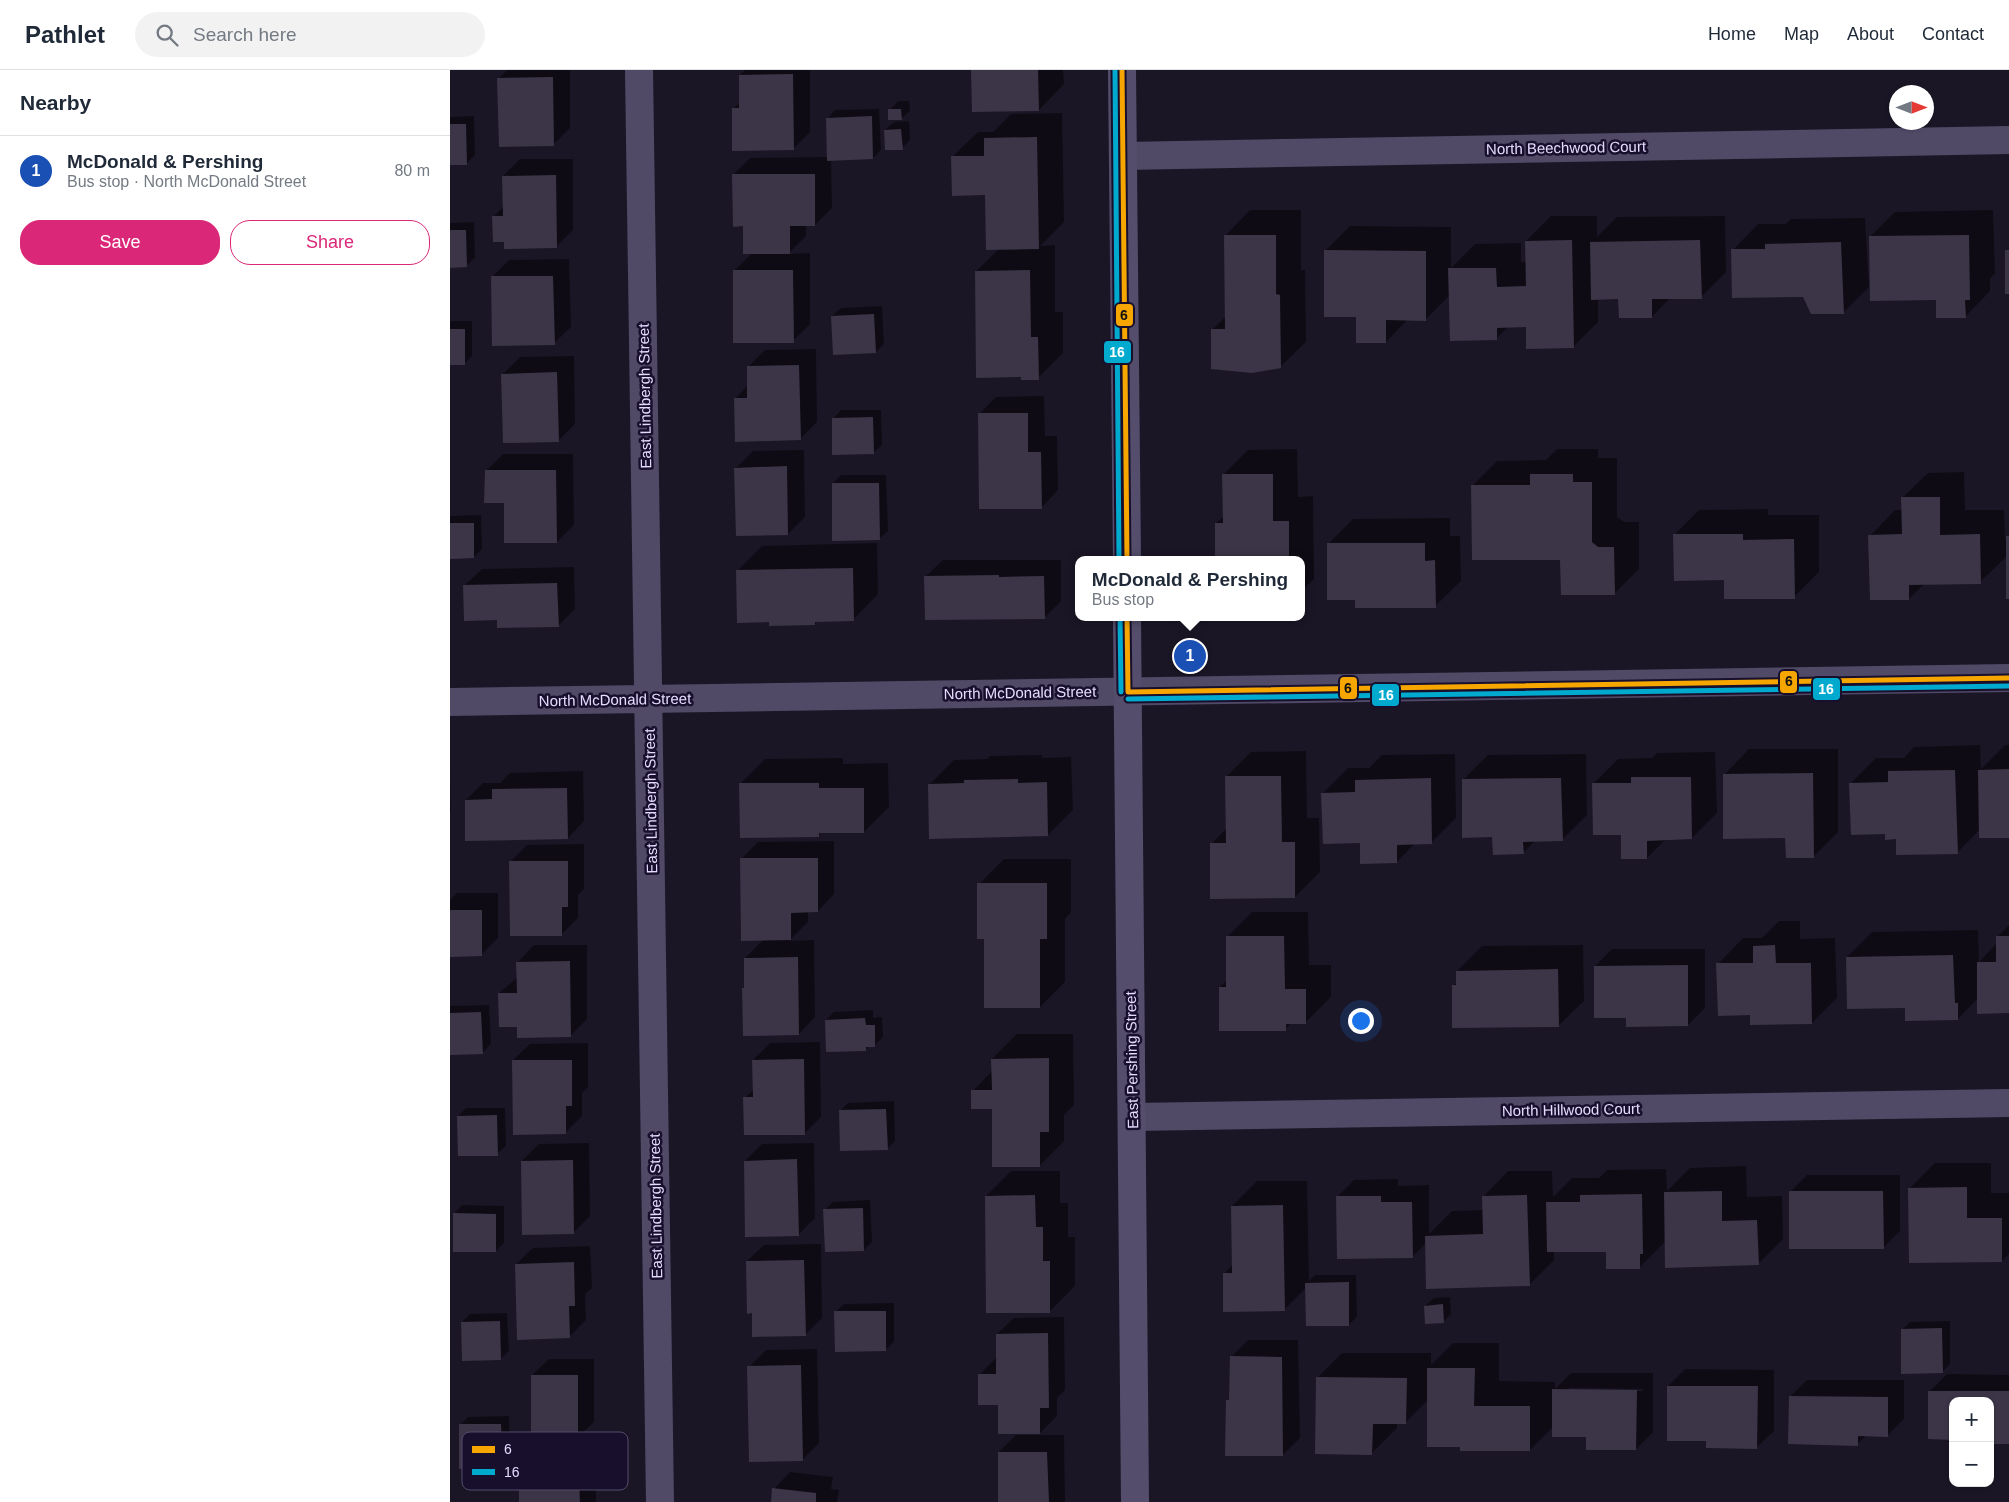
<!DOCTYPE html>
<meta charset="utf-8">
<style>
:root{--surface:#fff;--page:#f2f2f3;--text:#1f2937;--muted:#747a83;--line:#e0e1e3;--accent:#db2777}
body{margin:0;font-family:Helvetica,sans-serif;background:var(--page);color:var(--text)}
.controls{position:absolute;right:15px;bottom:15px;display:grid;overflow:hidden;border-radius:10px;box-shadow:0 1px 4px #0004}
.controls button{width:45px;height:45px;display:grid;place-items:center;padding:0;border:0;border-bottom:1px solid var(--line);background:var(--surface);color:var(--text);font:25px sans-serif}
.compass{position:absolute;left:1439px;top:15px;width:45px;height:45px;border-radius:50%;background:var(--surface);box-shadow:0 1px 4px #0004;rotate:90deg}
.you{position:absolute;left:910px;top:950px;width:18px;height:18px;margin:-12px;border:4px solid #fff;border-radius:50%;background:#1a73e8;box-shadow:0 0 0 8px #1a73e833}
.badge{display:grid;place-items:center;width:32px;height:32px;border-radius:50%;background:var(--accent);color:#fff;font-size:16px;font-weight:700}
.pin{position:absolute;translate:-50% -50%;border:2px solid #fff;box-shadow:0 1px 5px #0006}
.popup{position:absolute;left:625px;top:486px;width:230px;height:65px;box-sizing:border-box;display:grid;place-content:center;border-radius:10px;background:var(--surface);filter:drop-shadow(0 1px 4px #0005);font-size:16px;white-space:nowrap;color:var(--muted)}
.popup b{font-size:19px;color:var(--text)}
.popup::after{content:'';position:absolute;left:50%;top:100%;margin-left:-10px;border:10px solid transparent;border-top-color:var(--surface)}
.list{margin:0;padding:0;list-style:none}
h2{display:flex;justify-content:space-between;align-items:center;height:65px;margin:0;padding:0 20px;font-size:21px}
h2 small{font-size:16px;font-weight:400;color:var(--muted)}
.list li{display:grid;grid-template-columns:32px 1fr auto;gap:15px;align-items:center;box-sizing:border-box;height:70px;padding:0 20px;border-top:1px solid var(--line)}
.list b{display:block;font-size:19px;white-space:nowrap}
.list p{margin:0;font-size:16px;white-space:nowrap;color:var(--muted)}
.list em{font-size:16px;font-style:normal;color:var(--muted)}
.actions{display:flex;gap:10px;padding:15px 20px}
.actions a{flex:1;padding:11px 0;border:1px solid var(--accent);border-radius:20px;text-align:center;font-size:18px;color:var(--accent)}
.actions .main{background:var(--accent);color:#fff}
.icon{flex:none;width:28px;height:28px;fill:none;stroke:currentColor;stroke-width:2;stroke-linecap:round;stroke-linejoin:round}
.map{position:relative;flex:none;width:1559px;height:1432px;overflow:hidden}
header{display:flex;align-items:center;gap:30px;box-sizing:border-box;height:70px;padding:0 25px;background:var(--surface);border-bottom:1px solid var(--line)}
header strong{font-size:24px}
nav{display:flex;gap:28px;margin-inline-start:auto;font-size:18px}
.search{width:350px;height:45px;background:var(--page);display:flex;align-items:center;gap:12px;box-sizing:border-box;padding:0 18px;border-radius:28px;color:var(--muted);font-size:19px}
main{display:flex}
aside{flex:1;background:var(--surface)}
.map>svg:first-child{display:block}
.shadow{fill:#0007;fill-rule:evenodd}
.building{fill:#3b3547}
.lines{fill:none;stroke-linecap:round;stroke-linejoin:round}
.street{stroke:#504a67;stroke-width:28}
.secondary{stroke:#544e6c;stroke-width:28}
.bus-1-casing{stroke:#180f2d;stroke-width:9}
.bus-2-casing{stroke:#180f2d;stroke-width:9}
.bus-1{stroke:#f7a600;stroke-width:5}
.bus-2{stroke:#00a9ce;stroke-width:5}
.labels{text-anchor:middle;stroke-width:5;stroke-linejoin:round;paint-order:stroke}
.street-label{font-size:15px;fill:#e4dcff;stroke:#180f2d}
.key{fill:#180f2d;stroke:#554c6c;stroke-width:1}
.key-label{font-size:14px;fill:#e4dcff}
.line-badge{stroke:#180f2d;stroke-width:2}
.badge-label{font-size:14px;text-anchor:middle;font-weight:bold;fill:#fff}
.pale-badge-label{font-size:14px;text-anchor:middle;font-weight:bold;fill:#111}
</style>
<header>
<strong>Pathlet</strong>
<div class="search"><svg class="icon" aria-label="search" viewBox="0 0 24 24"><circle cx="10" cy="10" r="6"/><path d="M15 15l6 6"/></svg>Search here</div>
<nav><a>Home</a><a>Map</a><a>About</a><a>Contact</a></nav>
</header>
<main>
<aside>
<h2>Nearby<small></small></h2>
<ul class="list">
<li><span class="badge" style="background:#1a4fb4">1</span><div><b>McDonald &amp; Pershing</b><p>Bus stop · North McDonald Street</p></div><em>80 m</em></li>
</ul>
<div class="actions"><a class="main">Save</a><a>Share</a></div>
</aside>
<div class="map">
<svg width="1559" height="1432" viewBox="0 0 1559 1432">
<rect width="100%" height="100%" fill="#1b1626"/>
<!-- shadow -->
<path class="shadow" d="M57,0H120V58L103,75L49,8Z
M295,0H360V62L343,79L283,39L290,32V5Z
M523,0H613L614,14L589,40Z
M448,31H459L460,41L451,49L440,40Z
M429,39L431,80L423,88L381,90L382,138L365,155H356V166L338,184L360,183V254L343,271L284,201L302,183L283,105L300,88L378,87L377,49L385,40Z
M612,43L614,152L590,176L605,175V242H613V283L588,308L526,201L550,178L536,124L502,87L528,62H543L561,44Z
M24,46L25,85L17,93H0V47Z
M459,51L460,70L452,78L435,60L444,52Z
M70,89H123V160L106,177L55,171L43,147L54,136L53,106Z
M800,140H851V200H855L856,272L830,297L762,260L776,246L775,166Z
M1543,140L1545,204L1540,208V221L1515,247L1487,229L1420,167L1445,142Z
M1101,146H1147V167L1167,147L1275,146L1276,202L1251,227L1220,228L1202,247L1170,228H1148V252L1123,277L1078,256H1059L1046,269L1000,225L975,250L958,249L936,272L908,246L875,181L900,156L1001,157V198L1025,174L1071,173V192H1077L1076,171Z
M1415,148L1419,217L1394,242L1354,226L1283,180L1308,154H1336L1341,149Z
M24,152L25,188L16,196H0V153Z
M119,189L121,257L104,273L42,207L59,190Z
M432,236L434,274L426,282L382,246L391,238Z
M0,251H22V286L14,294H0Z
M366,279L367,352L350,369L285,329L298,315V297L315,280Z
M124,286L125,354L108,371L53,304L70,287Z
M594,326L595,366H607L608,420L592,437L529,344L546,327Z
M391,340H431L432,375L423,383L383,349Z
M847,379L848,427L863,426L864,509L851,521V490H767L766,453L774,446L773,405L798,380Z
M1107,379H1148V388H1167V447L1174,452H1189V499L1164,524L1111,489L1022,416L1047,391L1096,390Z
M354,380L355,447L338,464L286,398L303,381Z
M53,384H123L124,455L107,472L55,432L36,401Z
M1514,402L1515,440H1554L1555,469L1559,465V527L1557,486L1530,512L1474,514L1459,529L1420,466L1445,440H1453L1452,428L1478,403Z
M391,405H436L438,461L429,469L383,413Z
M1318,439V445H1369V502L1344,527L1275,509L1224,465L1249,440Z
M31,445L32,479L24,487L0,488V446Z
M1000,448V466H1010L1011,511L985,536L906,529L878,474L903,449Z
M427,473L428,524L403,550H369L365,554L320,551L287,501L312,476Z
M493,490H611V531L595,547L476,506Z
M124,497L125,539L108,556L49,549L15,515L32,499Z
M1530,675L1531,699L1555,675H1559V767L1530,759L1507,783L1448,768L1436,763L1401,713L1426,688H1454L1464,677Z
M1299,679H1388V762L1363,787L1337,767L1274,705Z
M856,681L857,748H869L870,802L845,827L761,774L777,758L776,707L801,682Z
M1265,682L1267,743L1242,768L1216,769L1197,788L1172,764L1143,714L1168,689L1202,688L1207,683Z
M1005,684L1006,748L981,773H965L947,792L911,772L873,723L898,698H919L932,685Z
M1136,684L1137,745L1112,770H1086L1073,783L1044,766L1013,710L1038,685Z
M592,685V688L621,687L623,740L598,765L479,715L504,690L537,689L540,686Z
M393,688V694L438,693L439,737L414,762H372L368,766L290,714L315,689Z
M0,693L1,742H0Z
M133,701L134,751L118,768L16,730L33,713H50L60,703Z
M384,771V824L368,841H358V852L339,871L364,870L365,947L349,964L293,918L296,915L295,888L314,869L291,789L308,772Z
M134,774V819L128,825V848L112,864L60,792L77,775Z
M554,789H621V842L615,849V912L590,937L535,867L529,814Z
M7,823H48V868L31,885H0V830Z
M802,842H858L859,895H881V927L856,952H842L835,960L770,917L777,910V867Z
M1329,851H1350V869L1385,868L1387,928L1362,953L1301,943L1268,894L1293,868H1312Z
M1559,855V942L1528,928L1508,949L1456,937L1397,887L1422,862L1528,860L1529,892L1547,873V867Z
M84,875H137V949L120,966L68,956L49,923L68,907V892Z
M1133,875L1134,931L1108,956L1003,916L1007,912V901L1032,876Z
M1162,879H1255V938L1238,955L1177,947L1145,896Z
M39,935L41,974L33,982L0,984V936Z
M423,940V948L432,947L433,967L425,975L419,976L416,979L376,950L384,942Z
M567,964H623L624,1035L614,1045V1071L589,1096L543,1037L523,1021L542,1001V989Z
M370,972L371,1047L355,1063L295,1028L304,1019L303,990L320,973Z
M138,973V1017L132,1023V1046L115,1063L63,990L80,974Z
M444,1031L445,1071L437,1079L390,1041L398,1033Z
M16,1038H55L56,1076L47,1084L8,1046Z
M139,1073L140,1146L123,1163L72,1091L89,1074Z
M364,1073L365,1148L348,1165L295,1091L312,1074Z
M1485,1093H1541V1123H1559V1184L1552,1191L1460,1118Z
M1296,1096L1297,1127L1332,1126L1333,1169L1308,1194L1216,1171L1190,1197L1158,1180L1104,1181V1190L1079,1215L977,1172L962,1187L887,1127L904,1110L948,1109V1116L979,1115V1164L1002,1141L1033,1140V1127L1058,1101H1102L1103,1127L1122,1108H1149L1157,1100L1216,1099L1217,1121L1240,1098Z
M561,1101H610V1133H618V1167H625V1216L600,1241L536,1126Z
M1357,1105H1450V1161L1433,1178L1340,1122Z
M807,1111H857L859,1211L865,1205H906L907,1246L899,1255L857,1217L834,1240L774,1204L783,1194L782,1136Z
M420,1130L422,1172L414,1180L375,1140L383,1132Z
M12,1135L54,1136V1173L46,1181L4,1144Z
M371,1174L372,1248L355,1265L303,1242L297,1191L314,1175Z
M140,1176L142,1218L135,1224L136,1250L119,1267L66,1194L83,1178Z
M1000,1227L1001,1244L993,1252L975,1236L984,1228Z
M444,1233V1272L435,1280L385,1242L394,1234Z
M57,1243L59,1281L50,1289L12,1252L20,1244Z
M614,1247L615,1320L607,1328V1346L590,1363L549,1334L529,1305L546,1288L547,1264L564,1248Z
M1500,1251V1294L1492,1302L1452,1260L1460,1252Z
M798,1270H848L850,1368L833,1385L777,1331L781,1327V1287Z
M1003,1273H1049V1311L1105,1312V1319L1121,1303H1203V1362L1186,1379L1104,1356L1080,1380L1011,1375L978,1330L956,1352H947V1358L922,1383L867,1308L892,1283H981V1295ZM1119,1318L1193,1319V1321H1119Z
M367,1279L369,1373L352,1390L299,1297L316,1280Z
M99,1289H144V1352L127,1368L82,1305Z
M1235,1299L1324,1300V1361L1307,1377L1257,1370L1218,1316Z
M1497,1304L1559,1305V1373L1540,1331L1480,1321Z
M1357,1310H1454V1349L1437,1366L1417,1365L1407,1374L1340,1327Z
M59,1346L60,1388L52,1397L10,1355L18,1347Z
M566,1365H614L615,1432H549V1382Z
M87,1393H146V1432H71V1410Z
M340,1402L383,1407L381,1419L389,1420L387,1432H322L324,1419Z"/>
<!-- building -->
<path class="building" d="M521,0H588L589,41L522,42Z
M343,4L344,80L282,81V38H289V5Z
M103,7L104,76L49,77L47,8Z
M438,39H451L452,50H438Z
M422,46L423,89L377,91L376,48Z
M0,54H16L17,95H0Z
M451,59L453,80H435L434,60Z
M587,67L589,179L536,180L535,125L502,126L501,86H534V68Z
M282,104H365V156H340V184H293V156L283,157Z
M106,105L107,178L54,179V172H43L42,146H53L52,106Z
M0,160H16L17,197L0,198Z
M774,165H826V224L830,225L831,298L802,303L761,299V259H775Z
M1519,165L1520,230H1515L1516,248H1486V230L1420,231L1419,166Z
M1122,170L1124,278L1076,279V257L1047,258V270L1000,271L998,198H1046L1047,217L1076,216L1075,171Z
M1250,170L1252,229H1202V248H1169L1168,229L1141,230L1140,172Z
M1391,172L1394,244H1361L1353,227L1282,228L1281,179H1315V174Z
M874,180L976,181V251L936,250V273H906V247H874Z
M1555,180H1559V224H1555Z
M283,200H343L344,273H283Z
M580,200L581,267H588L589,310H571V307L526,308L525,201Z
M41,206H103L105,275L42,276Z
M424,244L426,283L383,285L381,246Z
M0,259H15V295H0Z
M349,295L351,370L285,372L284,328H297V296Z
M107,302L109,372L53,373L51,304Z
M528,343H578V382H591L592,439H529Z
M423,347L424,384L382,385V348Z
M337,396L338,465L286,466L284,398Z
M35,400H106L107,473H54V433H34Z
M772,404H823V451H839V490H765V453H773Z
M1080,404H1123V412H1142V472L1148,477H1164L1165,525H1111L1110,490H1022L1021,415H1080Z
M382,413H429L430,470L382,471Z
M1451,427H1490V465L1530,464L1531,514L1459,515V530H1420L1418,465L1452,464Z
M0,453H24V488L0,489Z
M1223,464H1293V470L1344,469L1345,529H1274V510L1224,511Z
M1556,466H1559V529H1556Z
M877,473H975V491L985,490L986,538H905V530H877Z
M403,498L404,551L365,552V555L319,556V552L287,553L286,500Z
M549,505V507L594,506L595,549L475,550L474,506Z
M107,513L109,557L47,558V550L14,551L13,515Z
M1559,699V768H1529L1528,700Z
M1505,700L1508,784L1446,785V769L1435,770V764L1401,765L1399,713L1438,712V701Z
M1363,703L1364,788H1336L1335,768L1273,769V704Z
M775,706H831L832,772H845V828L760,829V773H776Z
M1181,707H1241L1242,769L1197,771V789H1171V765H1143L1142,713H1181Z
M981,708L982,774L947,775V793L910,794V773L873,774L871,723L905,722V710Z
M1111,708L1113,771L1073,772L1074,784L1043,785L1042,767L1012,768V709Z
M568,709V713L597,712L598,766L479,769L478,714L514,713V710Z
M289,713H369V718H414V763H369V767L290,768Z
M117,718L118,769L15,771V730L42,729V719Z
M290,788H368V842L341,843V870L291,871Z
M59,791H118V837H112V866H60Z
M527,813H597V869H590V938H534V869H527Z
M0,840H32V886L0,887Z
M776,866H834L835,919H856V954H836V961H769V917H776Z
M1546,866H1559V943L1527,944V892H1546Z
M1325,875L1326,893H1361L1362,954L1300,955V945L1268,946L1266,893H1303V876Z
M1503,885L1505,933H1508V950L1455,951V938L1397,939L1396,887Z
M348,887L349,965L293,966L292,918H294V888Z
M120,891L121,967L67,968V957H49L48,923H67L66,892Z
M1238,895V956L1176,957V948H1144V896Z
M1108,899L1109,957L1002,958V915H1006V901Z
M31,942L33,984L0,985V943Z
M415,948L416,955H425V977H416V981L376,982L375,950Z
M599,988V1062H590V1097H542V1039H521V1020H542L541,989Z
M354,989L355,1065H294L293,1027H303L302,990Z
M62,990H122V1036H116V1064L63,1065Z
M436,1039L438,1080L390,1081L389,1040Z
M47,1045L48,1086H8L7,1046Z
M347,1089L349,1166L295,1167L294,1091Z
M123,1090L124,1164L72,1165L71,1091Z
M1517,1117V1148H1552V1192L1459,1193L1458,1118Z
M1272,1121V1151L1307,1150L1309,1195L1215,1198L1214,1122Z
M1339,1121H1433L1434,1179H1339Z
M1192,1124L1193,1184H1190V1199H1156V1182H1097L1096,1132H1130V1125Z
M585,1125L586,1157H593V1191H600V1243H536L535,1126Z
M1077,1125L1080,1216L976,1219L975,1166L1033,1164L1032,1126Z
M886,1126H931V1132H962L963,1188L887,1189Z
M833,1135L835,1241L773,1242V1203H782L781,1136Z
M413,1138L414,1181L375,1182L373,1139Z
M3,1143L46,1144V1182H3Z
M354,1190L356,1266L302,1267V1243L297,1244L296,1191Z
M124,1192L125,1236H119L120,1268L67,1270L65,1194Z
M899,1212V1256H856L855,1213Z
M993,1234L994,1253L975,1254L974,1236Z
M384,1241H436V1281L385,1282Z
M50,1251L51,1290L12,1291L11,1252Z
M1492,1258L1493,1303L1451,1304V1259Z
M598,1263L599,1338H590V1364H548V1335H528V1304H546V1264Z
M780,1286L832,1287L833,1386H775L776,1330H779Z
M351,1295L353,1391L299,1392L297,1296Z
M977,1298H1025L1024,1336H1080V1381H1010V1377H977Z
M81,1305H128V1370H81Z
M866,1307L957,1308L956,1354H923L922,1385L865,1384Z
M1217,1316H1308L1307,1379L1256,1378V1371H1217Z
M1102,1319L1187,1320L1186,1380H1136V1367H1102Z
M1478,1321H1559V1374H1540V1331H1503V1370L1478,1369Z
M1339,1326L1438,1327V1367L1408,1366V1376L1338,1374Z
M9,1354H51L53,1398L9,1399Z
M548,1382H597L599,1432H548Z
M69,1409H129L130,1432H69Z
M322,1418L366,1423V1432H321Z"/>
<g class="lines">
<!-- street -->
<path class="street" d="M189,0L210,1432
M674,86L1559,70
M0,632L1559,608
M683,1047L1559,1033"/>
<!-- secondary -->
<path class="secondary" d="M672,0L677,490
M677,547L685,1432"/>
<defs>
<path id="bus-1" d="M672,0L677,490
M677,547L678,622
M678,622L1559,608"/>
<path id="bus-2" d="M665,0L669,490
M670,547L671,622
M678,629L1559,616"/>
</defs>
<!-- bus-1 casing -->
<use href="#bus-1" class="bus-1-casing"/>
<!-- bus-2 casing -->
<use href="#bus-2" class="bus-2-casing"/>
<!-- bus-1 -->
<use href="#bus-1" class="bus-1"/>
<!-- bus-2 -->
<use href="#bus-2" class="bus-2"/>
</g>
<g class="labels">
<!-- street labels -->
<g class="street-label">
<text transform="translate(1116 78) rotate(-1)" y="5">North Beechwood Court</text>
<text transform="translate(195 326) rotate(-91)" y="5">East Lindbergh Street</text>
<text transform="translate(570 623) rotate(-1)" y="5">North McDonald Street</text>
<text transform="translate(165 630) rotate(-1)" y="5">North McDonald Street</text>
<text transform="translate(201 731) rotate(-91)" y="5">East Lindbergh Street</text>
<text transform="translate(682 990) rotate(-91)" y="5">East Pershing Street</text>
<text transform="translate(1121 1040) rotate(-1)" y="5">North Hillwood Court</text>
<text transform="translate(206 1136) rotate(-91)" y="5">East Lindbergh Street</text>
</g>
</g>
<!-- legend -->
<rect x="12" y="1362" width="166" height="58" rx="8" class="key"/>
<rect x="22" y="1376" width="23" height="7" fill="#f7a600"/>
<rect x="22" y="1399" width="23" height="6" fill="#00a9ce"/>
<g class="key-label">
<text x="54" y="1384">6</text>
<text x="54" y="1407">16</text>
</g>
<g class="line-badge">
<rect x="665" y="233" width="19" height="24" rx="5" fill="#f7a600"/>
<rect x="653" y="270" width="29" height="24" rx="5" fill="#00a9ce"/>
<rect x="1329" y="600" width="19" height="24" rx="5" fill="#f7a600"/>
<rect x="889" y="606" width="19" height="24" rx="5" fill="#f7a600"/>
<rect x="1362" y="607" width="29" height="24" rx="5" fill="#00a9ce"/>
<rect x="921" y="613" width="29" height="24" rx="5" fill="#00a9ce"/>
</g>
<g class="badge-label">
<text x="667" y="287">16</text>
<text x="1376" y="624">16</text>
<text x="936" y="630">16</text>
</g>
<g class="pale-badge-label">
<text x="674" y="250">6</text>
<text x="1339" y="616">6</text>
<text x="898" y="623">6</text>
</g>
</svg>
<div class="controls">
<button>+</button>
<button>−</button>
</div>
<svg class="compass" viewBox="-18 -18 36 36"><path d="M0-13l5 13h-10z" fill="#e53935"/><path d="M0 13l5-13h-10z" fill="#747a83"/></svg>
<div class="you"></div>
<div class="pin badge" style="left:740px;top:586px;background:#1a4fb4">1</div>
<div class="popup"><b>McDonald &amp; Pershing</b>Bus stop</div>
</div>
</main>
